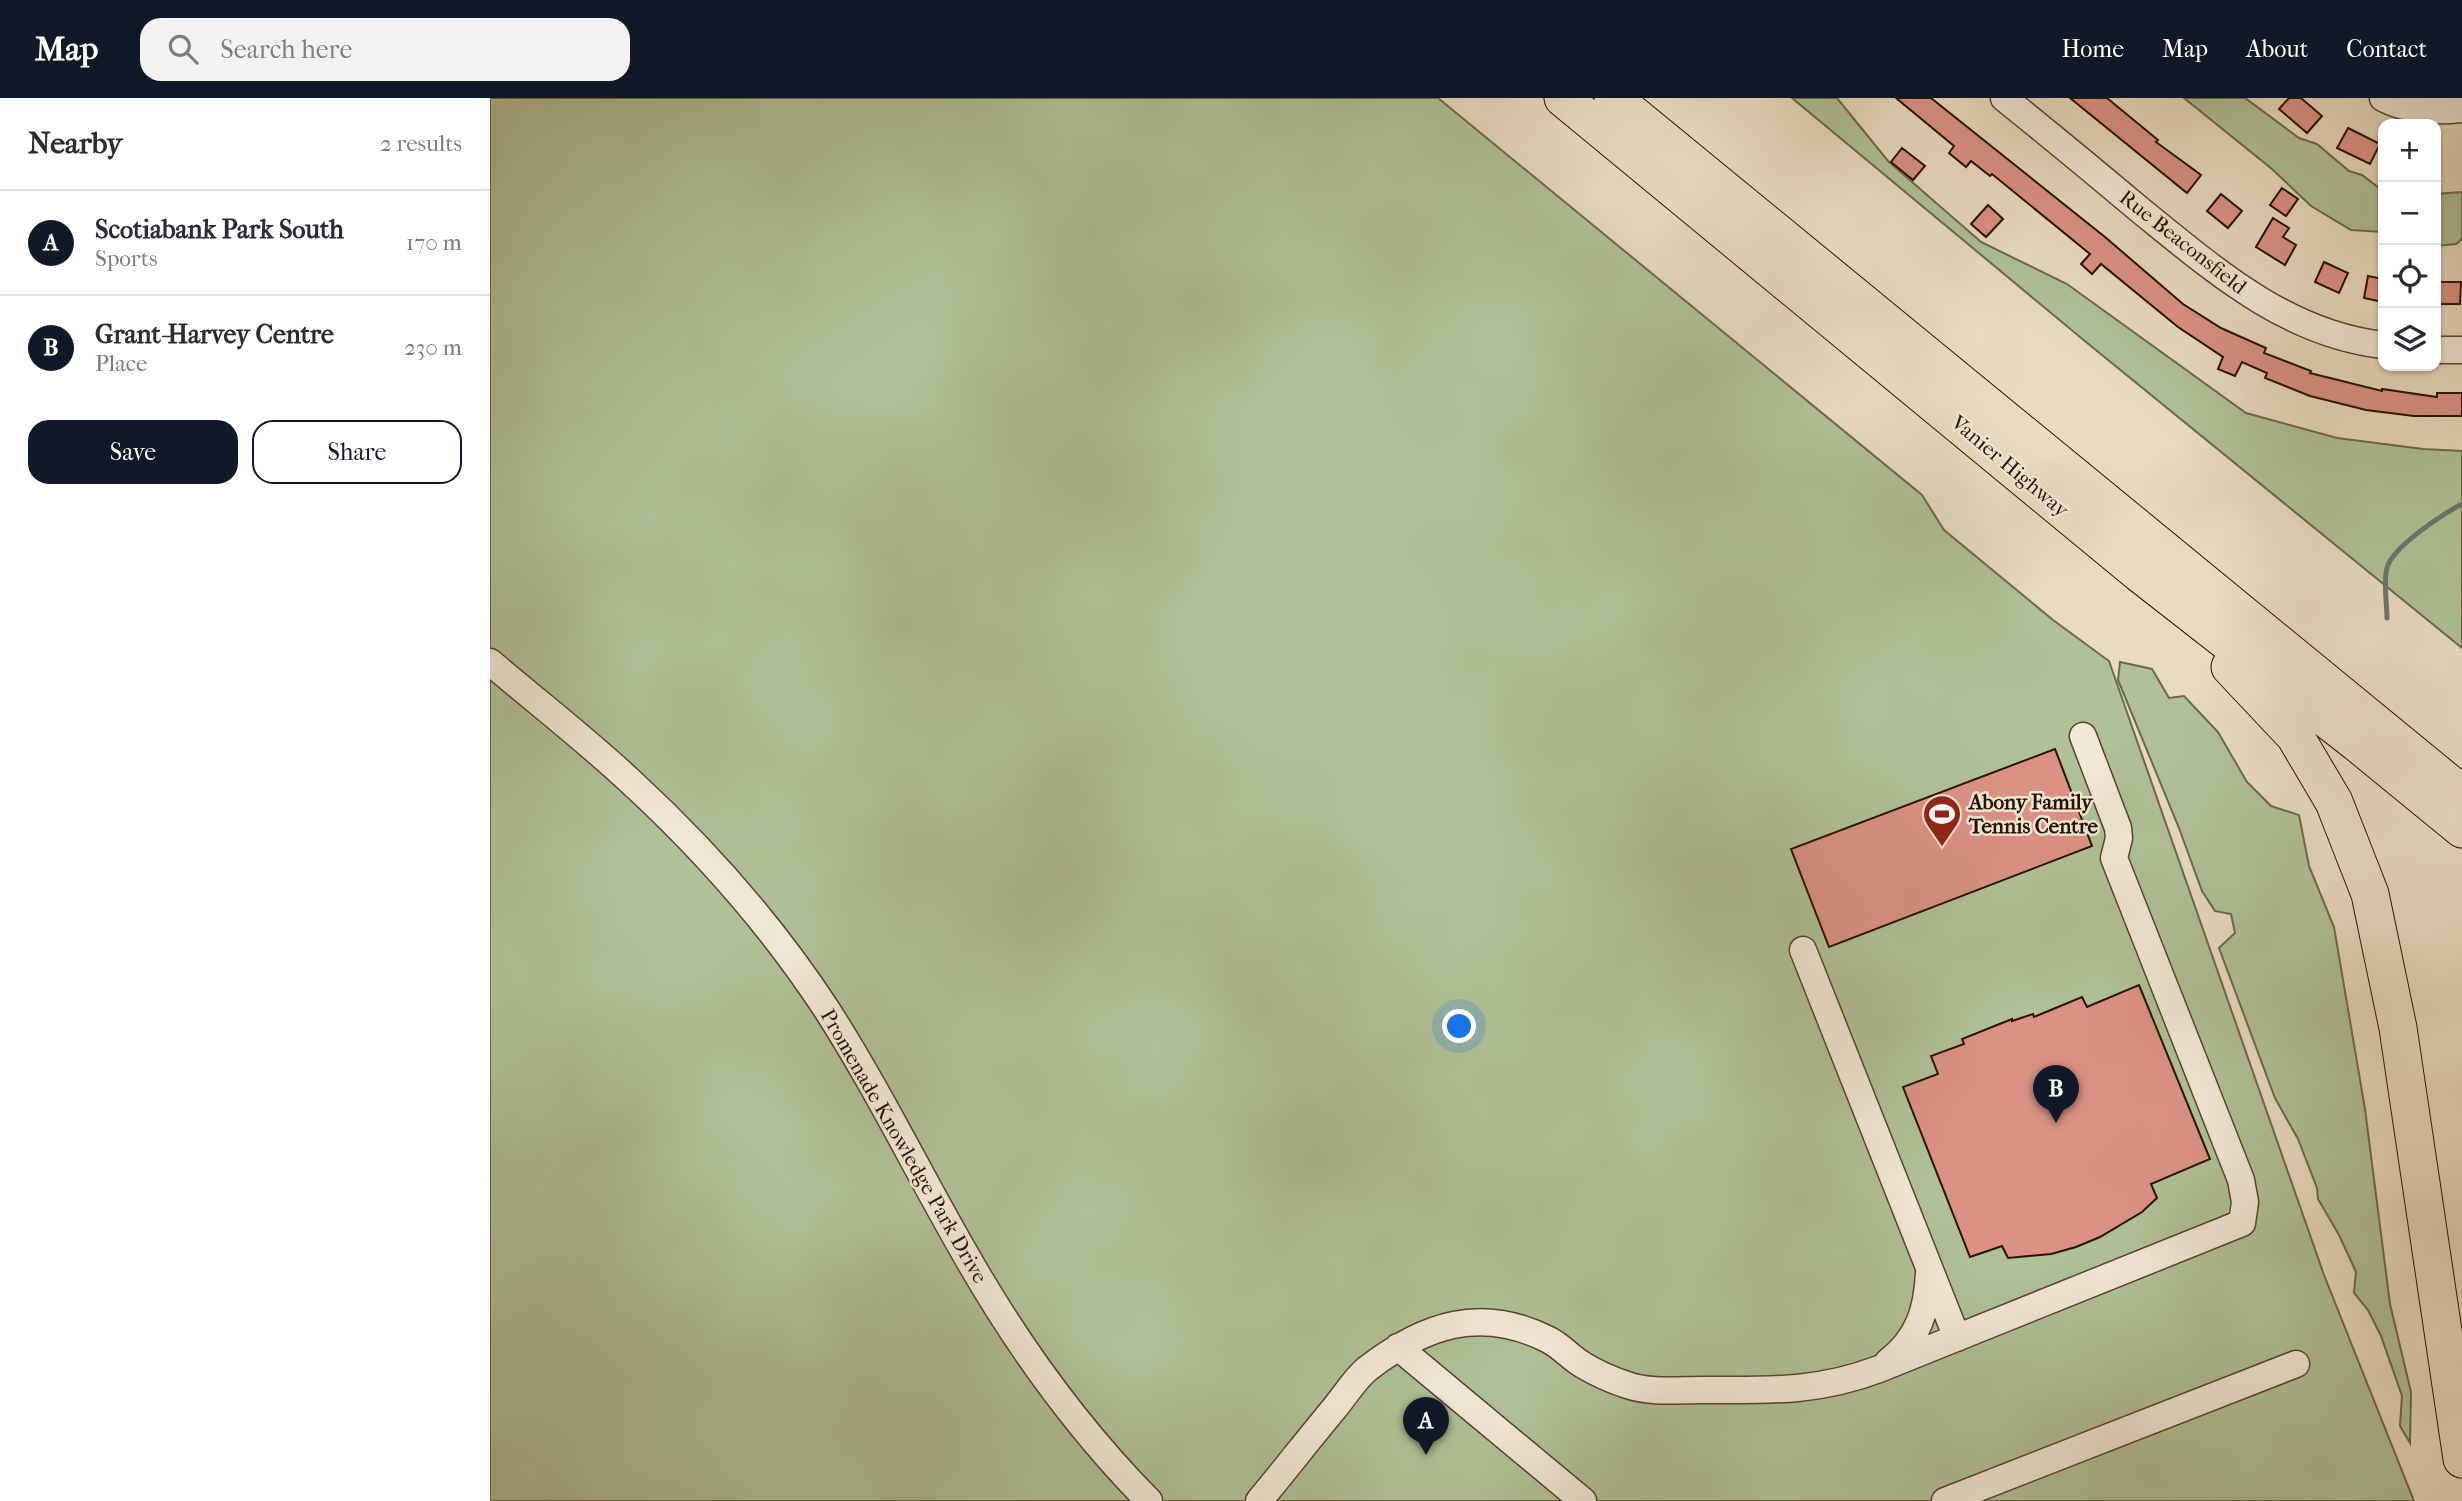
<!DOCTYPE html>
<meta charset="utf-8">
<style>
:root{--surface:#fff;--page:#f2f2f3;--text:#2b2b33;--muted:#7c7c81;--line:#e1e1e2;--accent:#111827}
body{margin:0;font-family:"IM FELL French Canon",serif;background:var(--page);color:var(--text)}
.controls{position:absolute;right:21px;top:21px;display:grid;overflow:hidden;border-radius:14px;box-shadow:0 2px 5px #0004}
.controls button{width:63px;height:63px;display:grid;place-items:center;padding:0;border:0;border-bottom:2px solid var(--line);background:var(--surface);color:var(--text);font:35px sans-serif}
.you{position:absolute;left:970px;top:929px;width:24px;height:24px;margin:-18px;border:5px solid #fff;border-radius:50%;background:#1a73e8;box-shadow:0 0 0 10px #1a73e833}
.badge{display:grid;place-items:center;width:46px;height:46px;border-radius:50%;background:var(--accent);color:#fff;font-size:23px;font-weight:700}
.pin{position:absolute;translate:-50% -58px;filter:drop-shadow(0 2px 4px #0008)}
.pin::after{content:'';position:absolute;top:37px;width:24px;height:21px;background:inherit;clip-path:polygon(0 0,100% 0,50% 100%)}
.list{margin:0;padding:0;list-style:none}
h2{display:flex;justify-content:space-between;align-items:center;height:91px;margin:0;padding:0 28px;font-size:30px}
h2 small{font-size:23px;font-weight:400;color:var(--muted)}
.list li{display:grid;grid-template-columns:46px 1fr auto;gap:21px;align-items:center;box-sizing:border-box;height:105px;padding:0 28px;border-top:2px solid var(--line)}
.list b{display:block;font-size:26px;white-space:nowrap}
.list p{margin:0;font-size:23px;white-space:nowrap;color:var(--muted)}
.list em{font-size:23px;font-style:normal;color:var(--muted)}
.actions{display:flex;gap:14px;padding:21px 28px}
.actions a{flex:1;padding:16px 0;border:2px solid var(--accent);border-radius:21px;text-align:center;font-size:24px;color:var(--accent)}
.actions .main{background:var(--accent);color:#fff}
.icon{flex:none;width:38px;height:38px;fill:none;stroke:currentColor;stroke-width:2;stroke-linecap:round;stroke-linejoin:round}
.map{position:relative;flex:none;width:1972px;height:1403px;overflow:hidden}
header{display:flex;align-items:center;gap:42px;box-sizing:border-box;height:98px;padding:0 35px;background:var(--accent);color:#fff}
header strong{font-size:33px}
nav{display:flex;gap:38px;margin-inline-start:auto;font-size:24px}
.search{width:490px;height:63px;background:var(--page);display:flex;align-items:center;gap:18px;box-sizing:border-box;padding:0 24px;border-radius:21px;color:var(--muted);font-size:26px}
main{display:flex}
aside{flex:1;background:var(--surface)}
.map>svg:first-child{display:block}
.green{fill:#b0c197;stroke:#6c694c;stroke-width:2}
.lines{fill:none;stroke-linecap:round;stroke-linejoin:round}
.stream{stroke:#6c7670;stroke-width:5}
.building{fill:#db9285;stroke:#281100;stroke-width:2}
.minor-casing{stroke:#584430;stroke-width:29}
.highway-casing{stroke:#281100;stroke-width:39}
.minor{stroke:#f1e8d6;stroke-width:26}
.highway{stroke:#e9dbc0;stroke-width:37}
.labels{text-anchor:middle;stroke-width:5;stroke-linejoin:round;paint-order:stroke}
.street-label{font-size:21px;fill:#281100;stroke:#f1e8d6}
.poi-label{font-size:21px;font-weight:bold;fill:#281100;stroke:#f1e8d6;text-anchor:start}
</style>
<header>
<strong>Map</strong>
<div class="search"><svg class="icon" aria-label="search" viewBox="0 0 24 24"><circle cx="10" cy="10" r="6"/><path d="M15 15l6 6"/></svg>Search here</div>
<nav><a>Home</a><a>Map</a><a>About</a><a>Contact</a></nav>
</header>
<main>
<aside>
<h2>Nearby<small>2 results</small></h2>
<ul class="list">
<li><span class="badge">A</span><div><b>Scotiabank Park South</b><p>Sports</p></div><em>170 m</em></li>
<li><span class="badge">B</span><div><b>Grant-Harvey Centre</b><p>Place</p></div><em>230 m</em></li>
</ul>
<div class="actions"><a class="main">Save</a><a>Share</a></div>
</aside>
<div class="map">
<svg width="1972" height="1403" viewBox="0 0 1972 1403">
<rect width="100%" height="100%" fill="#e9dbc0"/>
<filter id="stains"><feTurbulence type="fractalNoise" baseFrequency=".00286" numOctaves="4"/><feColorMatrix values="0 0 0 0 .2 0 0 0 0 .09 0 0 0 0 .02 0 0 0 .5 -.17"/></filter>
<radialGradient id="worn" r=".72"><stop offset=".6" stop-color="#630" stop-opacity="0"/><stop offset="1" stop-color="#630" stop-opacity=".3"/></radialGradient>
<!-- green -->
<path class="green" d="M0,0H948L1432,397L1454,432L1563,522L1619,563L1834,1177L1924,1403H0Z
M1302,0H1347L1398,63L1491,144L1577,186L1756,315L1847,340L1933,351L1972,353V550L1596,244Z
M1694,0H1755L1809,40L1827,46L1859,73L1872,77L1893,93V134L1861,132L1821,108L1782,71Z
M1972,94V141L1966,146L1946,148V96Z
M1630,564L1662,571L1679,600L1694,598L1728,634L1757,684L1781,708L1809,717L1819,768L1844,829L1875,1011L1900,1206L1921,1294L1920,1345L1910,1328L1912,1298L1891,1238L1878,1212L1864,1195L1866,1174L1849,1137L1828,1101L1827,1090L1808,1041L1785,1000L1729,850L1745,835L1741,816L1725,813L1712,793L1689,730L1628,582Z"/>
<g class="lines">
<!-- stream -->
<path class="stream" d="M1897,520C1897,505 1893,485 1897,470C1902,449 1953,416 1972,406"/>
</g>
<!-- building -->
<path class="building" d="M1406,0H1441L1615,139L1693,206L1731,230L1776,250L1774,255L1821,273L1820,275L1892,293V291L1947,299V295H1972V318H1924L1876,312L1820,298L1775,280L1777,275L1752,264L1745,278L1728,271L1733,259L1688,229L1611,166L1602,176L1591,166L1600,156L1502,76L1500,78L1481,63L1476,69L1459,55L1464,48Z
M1580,0H1617L1668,42L1666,44L1711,77L1697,95Z
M1799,0H1811L1832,18L1817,35L1789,11Z
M1858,30L1890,46L1880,66L1847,50Z
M1412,50L1435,68L1423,82L1401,64Z
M1792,90L1808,101L1796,118L1780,107Z
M1731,96L1752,113L1738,130L1717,113Z
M1498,107L1513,121L1496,139L1481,126Z
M1783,120L1799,130L1793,139L1806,147L1795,167L1766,149Z
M1834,164L1858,175L1849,195L1825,184Z
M1878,178L1893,181V204L1874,200Z
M1946,184H1971L1970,206H1946Z
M1565,651L1602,748L1339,849L1301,751Z
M1649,887L1720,1061L1661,1086L1667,1100L1652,1114L1610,1139L1586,1149L1561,1156L1518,1160L1512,1148L1480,1159L1413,989L1448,976L1441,958L1474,946L1472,941L1522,921V923L1543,916L1544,919L1592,899L1597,909Z"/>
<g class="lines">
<defs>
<path id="minor" d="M1514,0C1560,37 1605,74 1650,112C1723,171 1796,236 1893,247
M1893,0C1915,12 1947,14 1972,11
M1946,252H1972
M0,564C47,604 95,641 140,683C214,751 282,828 337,912C387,990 427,1072 473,1152C525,1244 584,1327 659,1403
M1313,852L1467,1240
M908,1249L1093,1403
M1398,1264C1429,1240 1437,1212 1439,1175
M769,1403C794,1373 818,1342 843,1312C854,1299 864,1282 877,1271C934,1227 991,1207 1059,1242C1071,1248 1081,1260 1093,1267C1106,1275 1122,1282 1137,1287C1160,1295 1187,1292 1211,1292C1276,1292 1326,1295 1389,1271L1752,1125L1755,1104L1751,1082L1624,760L1629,740L1628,730L1593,638
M1455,1403L1806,1266"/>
<path id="highway" d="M1073,0L1649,475L1867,645L1972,731
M1123,0L1972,696
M1740,569L1805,638L1844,704L1880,796L1908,930L1972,1361"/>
</defs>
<!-- minor casing -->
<use href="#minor" class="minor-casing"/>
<!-- highway casing -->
<use href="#highway" class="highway-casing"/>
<!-- minor -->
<use href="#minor" class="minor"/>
<!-- highway -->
<use href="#highway" class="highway"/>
</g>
<!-- icons -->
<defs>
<symbol id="stadium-pin" viewBox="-11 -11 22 30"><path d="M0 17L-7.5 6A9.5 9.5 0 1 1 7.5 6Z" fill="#8f2418" stroke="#f1e8d6"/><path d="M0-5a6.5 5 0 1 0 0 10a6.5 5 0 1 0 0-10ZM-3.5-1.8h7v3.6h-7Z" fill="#fff"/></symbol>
</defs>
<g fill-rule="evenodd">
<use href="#stadium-pin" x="1430" y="694" width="44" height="60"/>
</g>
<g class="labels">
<!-- street labels -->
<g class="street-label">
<text transform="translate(1693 144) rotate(38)" y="7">Rue Beaconsfield</text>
<text transform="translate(1520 368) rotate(40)" y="7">Vanier Highway</text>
<text transform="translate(414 1048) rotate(60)" y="7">Promenade Knowledge Park Drive</text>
</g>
<!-- poi labels -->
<g class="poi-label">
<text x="1479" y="711">Abony Family<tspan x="1479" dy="24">Tennis Centre</tspan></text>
</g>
</g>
<rect width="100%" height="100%" filter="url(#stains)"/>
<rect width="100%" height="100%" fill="url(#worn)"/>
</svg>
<div class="controls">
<button>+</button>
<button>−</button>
<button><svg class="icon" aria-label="locate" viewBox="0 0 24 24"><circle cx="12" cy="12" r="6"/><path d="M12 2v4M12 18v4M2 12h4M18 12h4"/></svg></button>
<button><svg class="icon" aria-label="layers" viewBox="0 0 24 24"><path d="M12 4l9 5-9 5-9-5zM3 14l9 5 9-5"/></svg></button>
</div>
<div class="you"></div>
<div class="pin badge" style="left:936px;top:1357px">A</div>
<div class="pin badge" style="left:1566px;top:1025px">B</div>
</div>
</main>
